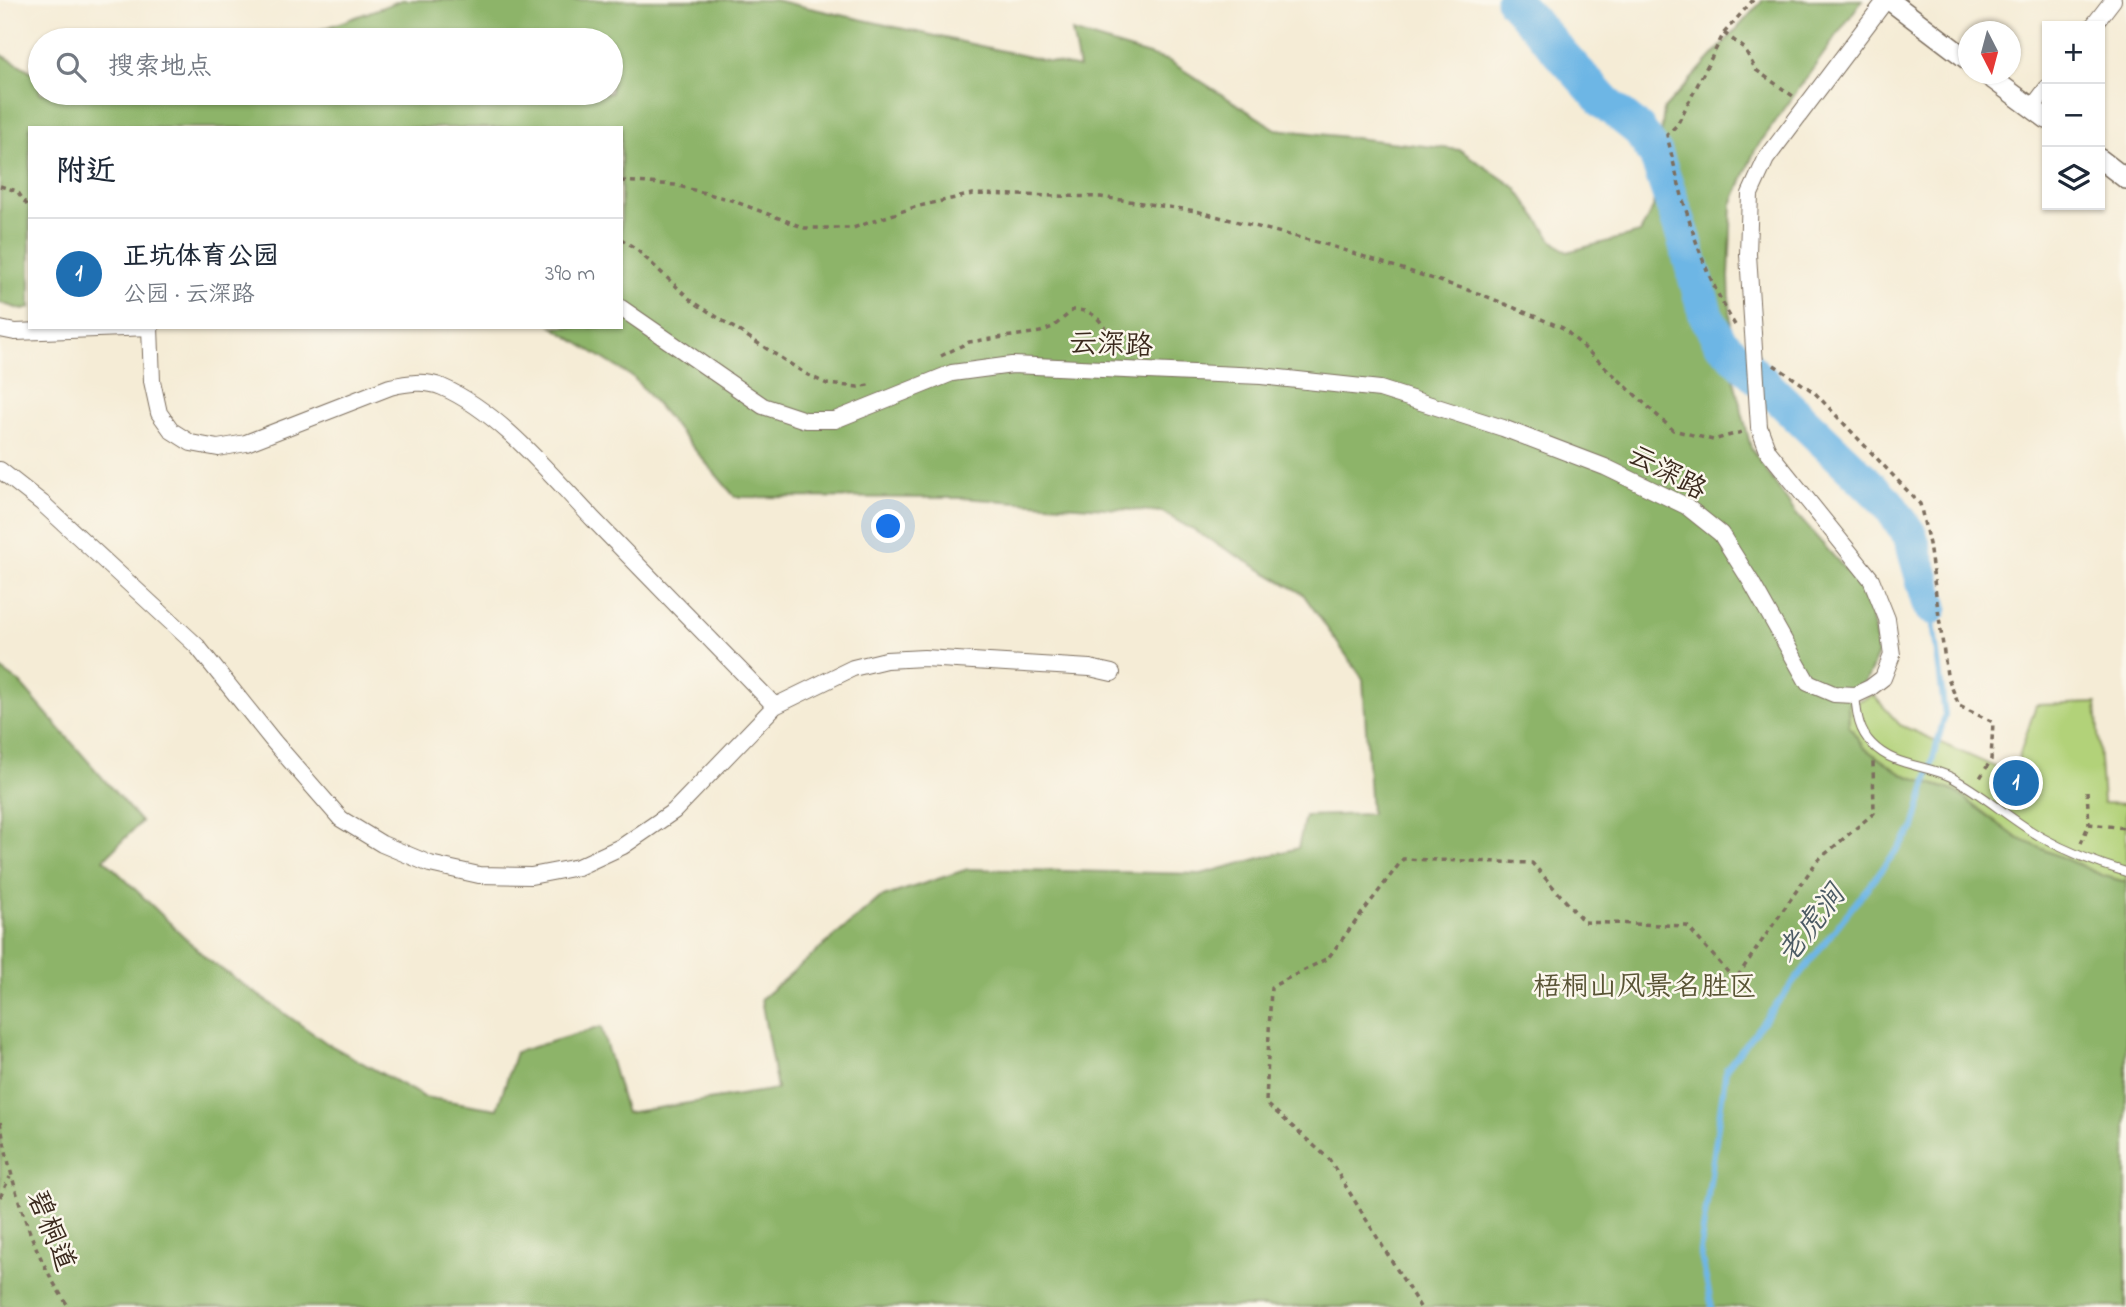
<!DOCTYPE html>
<html lang="zh">
<meta charset="utf-8">
<style>
:root{--surface:#fff;--page:#f6f6f7;--text:#1f2937;--muted:#747a83;--line:#e0e1e3;--accent:#1f6fb2}
body{margin:0;font-family:"Indie Flower","LXGW WenKai TC",sans-serif;background:var(--page);color:var(--text)}
.controls{position:absolute;right:21px;top:21px;display:grid;overflow:hidden;border-radius:0px;box-shadow:0 2px 5px #0004}
.controls button{width:63px;height:63px;display:grid;place-items:center;padding:0;border:0;border-bottom:2px solid var(--line);background:var(--surface);color:var(--text);font:35px sans-serif}
.compass{position:absolute;left:1958px;top:21px;width:63px;height:63px;border-radius:50%;background:var(--surface);box-shadow:0 2px 5px #0004;rotate:174deg}
.you{position:absolute;left:889px;top:527px;width:24px;height:24px;margin:-18px;border:5px solid #fff;border-radius:50%;background:#1a73e8;box-shadow:0 0 0 10px #1a73e833}
.badge{display:grid;place-items:center;width:46px;height:46px;border-radius:50%;background:var(--accent);color:#fff;font-size:23px;font-weight:700}
.pin{position:absolute;translate:-50% -50%;border:4px solid #fff;box-shadow:0 2px 7px #0006}
.list{margin:0;padding:0;list-style:none}
h2{display:flex;justify-content:space-between;align-items:center;height:91px;margin:0;padding:0 28px;font-size:30px}
h2 small{font-size:23px;font-weight:400;color:var(--muted)}
.list li{display:grid;grid-template-columns:46px 1fr auto;gap:21px;align-items:center;box-sizing:border-box;height:112px;padding:0 28px;border-top:2px solid var(--line)}
.list b{display:block;font-size:26px;white-space:nowrap}
.list p{margin:0;font-size:23px;white-space:nowrap;color:var(--muted)}
.list em{font-size:23px;font-style:normal;color:var(--muted)}
.icon{flex:none;width:38px;height:38px;fill:none;stroke:currentColor;stroke-width:2;stroke-linecap:round;stroke-linejoin:round}
.map{position:relative;flex:none;width:2126px;height:1307px;overflow:hidden}
.search{position:absolute;background:var(--surface);box-shadow:0 2px 5px #0004;left:28px;top:28px;width:595px;height:77px;display:flex;align-items:center;gap:18px;box-sizing:border-box;padding:0 24px;border-radius:38px;color:var(--muted);font-size:26px}
.panel{position:absolute;background:var(--surface);box-shadow:0 2px 5px #0004;left:28px;top:126px;width:595px;height:203px;border-radius:0px}
.map>svg:first-child{display:block}
.green{fill:#b2d279;stroke:#767e4c;stroke-width:2}
.forest{fill:#8db469;stroke:#646f44;stroke-width:2}
.lines{fill:none;stroke-linecap:round;stroke-linejoin:round}
.stream{stroke:#6db6e5;stroke-width:6}
.river{stroke:#6db6e5;stroke-width:35}
.service-casing{stroke:#7c6e5e;stroke-width:10}
.minor-casing{stroke:#7c6e5e;stroke-width:18}
.tertiary-casing{stroke:#7c6e5e;stroke-width:22}
.path{stroke:#7c6e5e;stroke-width:3.5;stroke-dasharray:5 5;stroke-linecap:butt}
.service{stroke:#fff;stroke-width:8}
.minor{stroke:#fff;stroke-width:16}
.tertiary{stroke:#fff;stroke-width:19}
.minor-bridge-casing{stroke:#7c6e5e;stroke-width:18;stroke-linecap:butt}
.minor-bridge{stroke:#fff;stroke-width:16}
.labels{text-anchor:middle;stroke-width:5;stroke-linejoin:round;paint-order:stroke}
.street-label{font-size:28px;fill:#3b2a1e;stroke:#fbf7ec}
.park-label{font-size:28px;fill:#595435;stroke:#fbf7ec}
.water-label{font-size:30px;font-style:italic;fill:#4c5b64;stroke:#fbf7ec}
</style>
<div class="map">
<svg width="2126" height="1307" viewBox="0 0 2126 1307">
<rect width="100%" height="100%" fill="#fbf7ec"/>
<filter id="ink" filterUnits="userSpaceOnUse"><feTurbulence type="fractalNoise" baseFrequency=".0143" numOctaves="2"/><feDisplacementMap in="SourceGraphic" scale="14" xChannelSelector="R" yChannelSelector="G"/><feConvolveMatrix kernelMatrix="1 2 1 2 8 2 1 2 1" color-interpolation-filters="sRGB"/></filter>
<filter id="wash" filterUnits="userSpaceOnUse"><feTurbulence type="fractalNoise" baseFrequency=".00686" numOctaves="4" result="noise"/><feDisplacementMap in="SourceGraphic" scale="28" xChannelSelector="R" yChannelSelector="G"/><feGaussianBlur stdDeviation="1.57" result="paint"/><feColorMatrix in="noise" values="0 0 0 0 0 0 0 0 0 0 0 0 0 0 0 0 0 1.4 0 .05"/><feComposite in="paint" operator="in"/></filter>
<g filter="url(#wash)">
<rect width="100%" height="100%" fill="#f5ecd6"/>
<!-- green -->
<path class="green" d="M1873,695L1900,725L2013,775L2036,705L2096,703L2103,803L2126,804V882L2104,876L2017,838L1956,792L1902,774L1864,748L1849,726L1848,705Z"/>
<!-- forest -->
<path class="forest" d="M402,0H774L1079,68L1072,32L1169,61L1276,129L1460,150L1516,188L1553,241L1567,252L1640,233L1653,208L1664,109L1763,0H1862L1755,150L1732,204L1729,277L1733,376L1751,448L1796,514L1860,586L1872,616L1878,654L1868,677L1848,705L1849,726L1864,748L1902,774L1956,792L2017,838L2104,876L2126,882V1307H0V669L19,682L141,822L104,859L207,959L328,1044L424,1097L497,1109L516,1052L601,1027L626,1113L777,1089L761,999L880,898L968,869L1201,874L1298,848L1305,816L1371,814L1363,679L1303,594L1162,512L961,498L735,497L634,378L553,327H621V128H30V308L23,310L0,303V54L40,76V93H611V40H293Z"/>
<g class="lines">
<!-- stream -->
<path class="stream" d="M1712,1307L1700,1251L1726,1069L1914,828L1945,715L1931,607"/>
<!-- river -->
<path class="river" d="M1513,0L1605,103L1638,129L1656,155L1684,238L1706,315L1720,341L1887,502L1910,535L1931,607"/>
</g>
</g>
<g filter="url(#ink)">
<g class="lines">
<defs>
<path id="service" d="M1855,695C1857,714 1858,730 1872,744C1894,767 1925,764 1951,777C1983,794 2010,819 2041,837C2068,852 2096,863 2126,872"/>
<path id="minor" d="M2093,26L2113,0
M2032,108L2047,88
M1751,302L1748,254L1750,194L1766,159L1886,0
M621,308L763,406L805,420H835L952,373L1012,365L1261,376L1380,389L1503,428L1605,467L1686,506L1721,534L1750,580L1808,683L1834,694L1855,695L1870,688L1883,678L1892,655L1887,619L1871,579L1768,451L1759,427
M150,327L152,381L159,413L172,431L191,443L218,448L246,443L390,387C407,383 425,380 442,387C500,412 550,474 593,519C654,581 714,644 775,706
M0,329L15,332L151,327
M0,470L42,503L197,646L274,742L341,819L382,844L430,864L479,875L531,876L578,867L623,846L674,811L775,706L853,668L886,660L924,658L1090,668L1112,673"/>
<path id="tertiary" d="M1889,0L1968,60
M1986,74L2047,119
M2100,159L2126,179"/>
</defs>
<!-- service casing -->
<use href="#service" class="service-casing"/>
<!-- minor casing -->
<use href="#minor" class="minor-casing"/>
<!-- tertiary casing -->
<use href="#tertiary" class="tertiary-casing"/>
<!-- path -->
<path class="path" d="M1724,33L1744,48L1756,70L1793,96
M621,181L675,185L731,200L805,228H853L915,207L973,194L1101,197L1196,211L1328,245L1483,295L1563,328L1673,430L1713,440L1742,432
M0,186L17,191L30,209
M621,239L635,248L692,301L806,374L827,384L858,387L873,384
M1735,325C1699,266 1682,201 1667,135L1677,125L1724,33L1753,0
M941,356L969,342L1040,332L1053,327L1073,310C1100,309 1106,330 1116,351
M1774,365L1814,392L1920,504L1929,544L1947,675L1959,706L1993,722L1991,760L1980,778
M2087,791L2089,824
M2015,803L2028,781
M2081,843L2089,824L2126,828
M0,1122C12,1186 31,1253 69,1307
M0,1197L10,1177
M1420,1307L1329,1159L1266,1103L1271,987L1328,958L1403,859L1532,863L1584,922L1687,926L1735,980L1817,861L1874,813L1873,762"/>
<!-- service -->
<use href="#service" class="service"/>
<!-- minor -->
<use href="#minor" class="minor"/>
<!-- tertiary -->
<use href="#tertiary" class="tertiary"/>
<defs>
<path id="minor-bridge" d="M1751,302L1759,427"/>
</defs>
<!-- minor-bridge casing -->
<use href="#minor-bridge" class="minor-bridge-casing"/>
<!-- minor-bridge -->
<use href="#minor-bridge" class="minor-bridge"/>
</g>
</g>
<g class="labels">
<!-- street labels -->
<g class="street-label">
<text transform="translate(1111 343) rotate(2)" y="10">云深路</text>
<text transform="translate(1668 471) rotate(28)" y="10">云深路</text>
<text transform="translate(53 1230) rotate(68)" y="10">碧桐道</text>
</g>
<!-- park labels -->
<g class="park-label">
<text x="1645" y="995">梧桐山风景名胜区</text>
</g>
<!-- water labels -->
<g class="water-label">
<text transform="translate(1810 924) rotate(-52)" y="10">老虎涧</text>
</g>
</g>
</svg>
<div class="controls">
<button>+</button>
<button>−</button>
<button><svg class="icon" aria-label="layers" viewBox="0 0 24 24"><path d="M12 4l9 5-9 5-9-5zM3 14l9 5 9-5"/></svg></button>
</div>
<svg class="compass" viewBox="-18 -18 36 36"><path d="M0-13l5 13h-10z" fill="#e53935"/><path d="M0 13l5-13h-10z" fill="#747a83"/></svg>
<div class="you"></div>
<div class="pin badge" style="left:2016px;top:783px">1</div>
<div class="search"><svg class="icon" aria-label="search" viewBox="0 0 24 24"><circle cx="10" cy="10" r="6"/><path d="M15 15l6 6"/></svg>搜索地点</div>
<section class="panel">
<h2>附近<small></small></h2>
<ul class="list">
<li><span class="badge">1</span><div><b>正坑体育公园</b><p>公园 · 云深路</p></div><em>390 m</em></li>
</ul>
</section>
</div>
